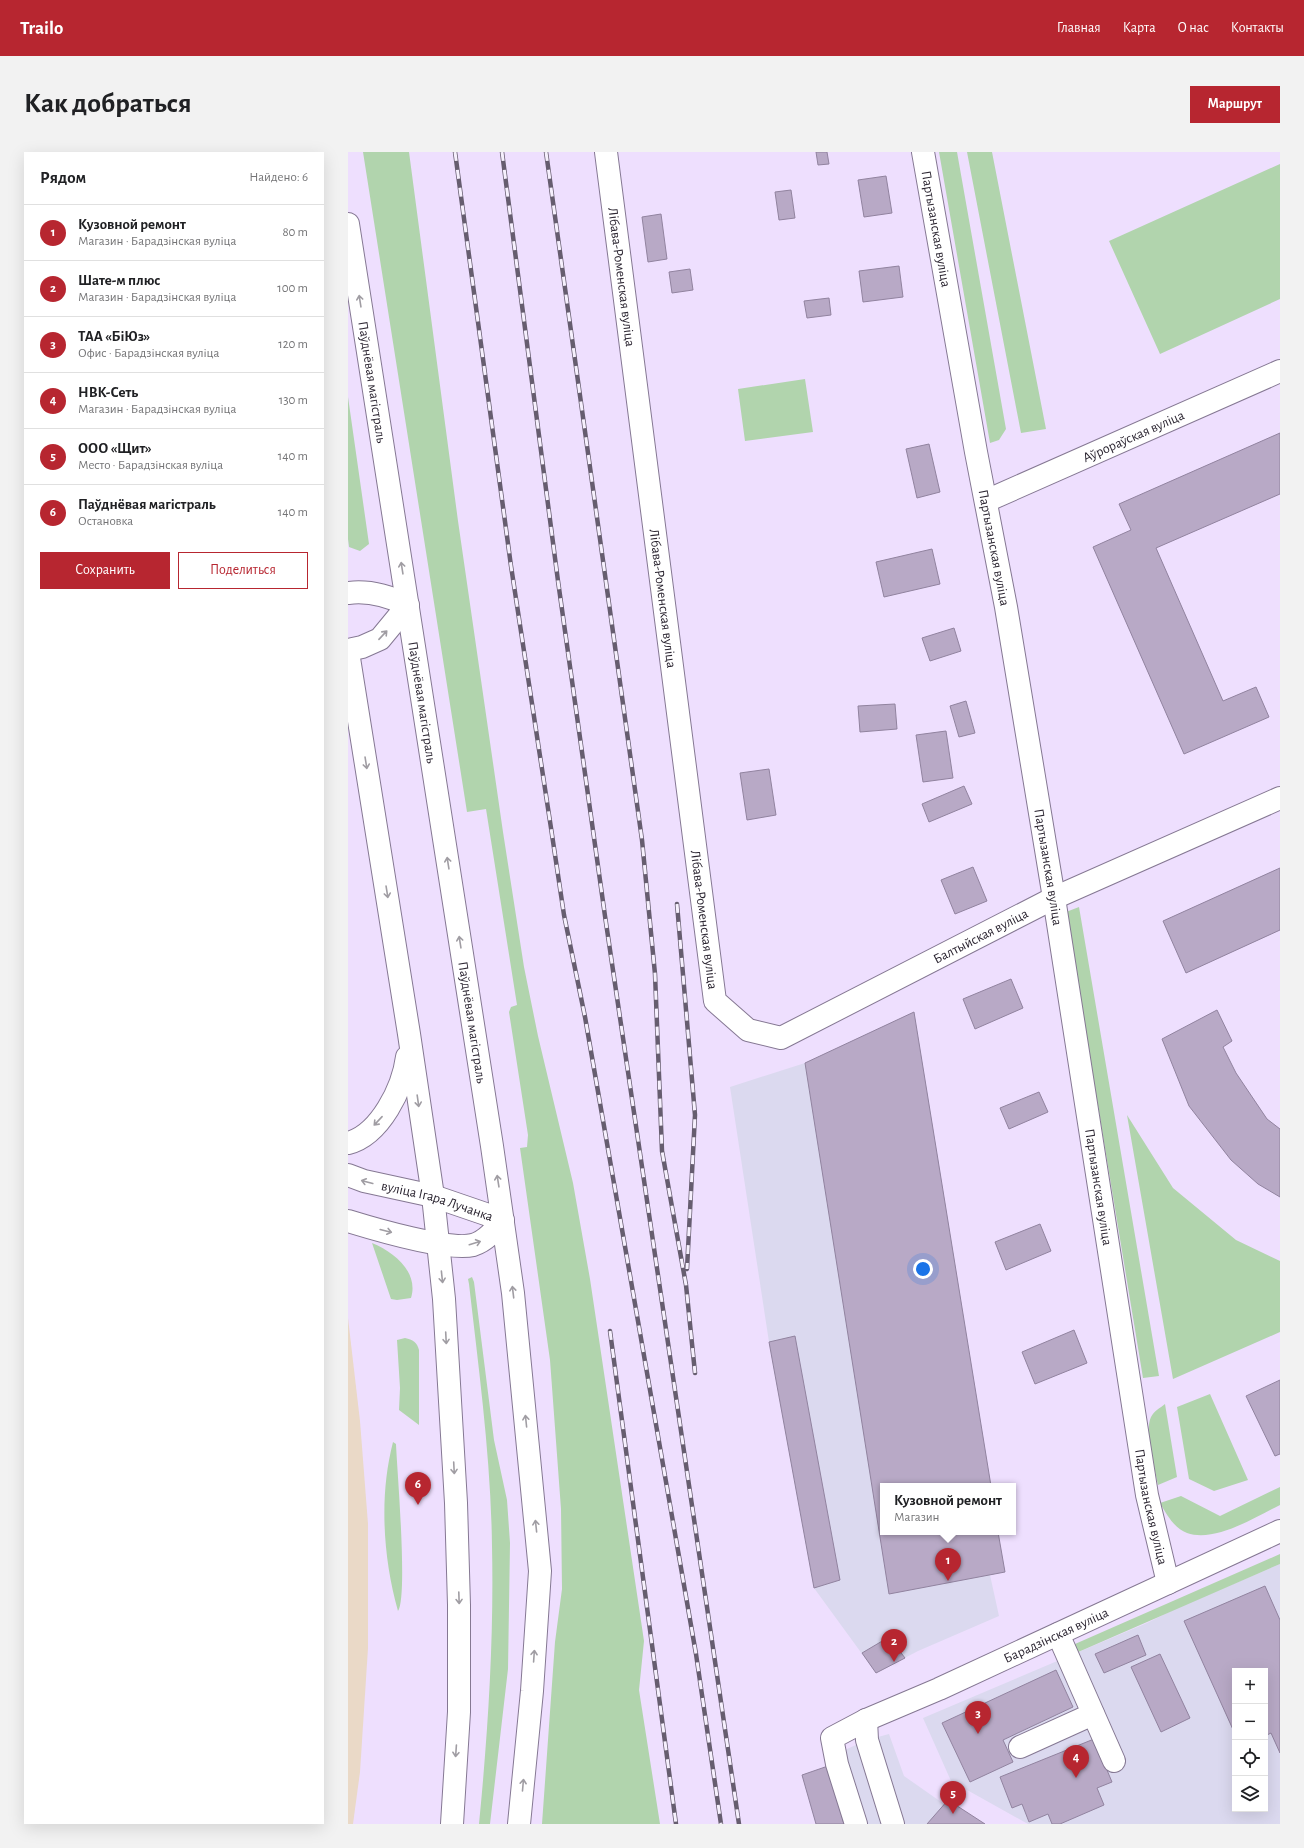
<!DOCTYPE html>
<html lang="ru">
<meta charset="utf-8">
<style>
:root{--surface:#fff;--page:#f2f2f2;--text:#202124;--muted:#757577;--line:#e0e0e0;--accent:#b72630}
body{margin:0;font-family:"Alegreya Sans",sans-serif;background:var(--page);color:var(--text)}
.controls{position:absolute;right:12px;bottom:12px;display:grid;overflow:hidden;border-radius:0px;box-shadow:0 4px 16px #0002}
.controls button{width:36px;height:36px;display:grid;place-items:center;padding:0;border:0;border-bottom:1px solid var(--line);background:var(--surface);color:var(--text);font:20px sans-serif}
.you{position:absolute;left:575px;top:1117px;width:14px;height:14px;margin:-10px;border:3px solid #fff;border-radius:50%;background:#1a73e8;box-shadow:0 0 0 6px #1a73e833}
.badge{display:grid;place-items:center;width:26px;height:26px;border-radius:50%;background:var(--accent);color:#fff;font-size:13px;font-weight:700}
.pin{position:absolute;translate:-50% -33px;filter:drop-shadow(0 1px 2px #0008)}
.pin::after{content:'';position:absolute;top:21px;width:14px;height:12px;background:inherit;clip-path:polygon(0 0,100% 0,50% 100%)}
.popup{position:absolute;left:532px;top:1331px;width:136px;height:52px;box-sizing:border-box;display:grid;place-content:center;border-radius:0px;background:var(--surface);filter:drop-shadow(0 1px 3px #0005);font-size:13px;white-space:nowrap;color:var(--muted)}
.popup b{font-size:15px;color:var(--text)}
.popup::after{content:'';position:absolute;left:50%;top:100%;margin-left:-8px;border:8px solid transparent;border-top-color:var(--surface)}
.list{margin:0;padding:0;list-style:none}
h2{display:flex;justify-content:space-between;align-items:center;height:52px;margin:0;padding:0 16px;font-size:17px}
h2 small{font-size:13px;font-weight:400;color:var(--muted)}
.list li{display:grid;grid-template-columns:26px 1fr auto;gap:12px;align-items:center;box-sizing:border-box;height:56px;padding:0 16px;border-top:1px solid var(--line)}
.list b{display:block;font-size:15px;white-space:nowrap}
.list p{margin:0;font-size:13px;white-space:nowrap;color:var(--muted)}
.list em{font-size:13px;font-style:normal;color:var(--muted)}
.actions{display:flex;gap:8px;padding:12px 16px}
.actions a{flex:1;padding:9px 0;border:1px solid var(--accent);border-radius:0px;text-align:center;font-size:14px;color:var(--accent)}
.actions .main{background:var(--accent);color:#fff}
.icon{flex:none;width:22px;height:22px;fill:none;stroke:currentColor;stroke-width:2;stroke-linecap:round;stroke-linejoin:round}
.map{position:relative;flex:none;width:932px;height:1672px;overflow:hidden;border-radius:0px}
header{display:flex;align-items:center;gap:24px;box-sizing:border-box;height:56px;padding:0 20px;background:var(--accent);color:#fff}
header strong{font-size:19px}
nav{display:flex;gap:22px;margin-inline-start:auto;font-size:14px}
.intro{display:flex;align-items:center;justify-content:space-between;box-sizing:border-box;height:96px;padding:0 24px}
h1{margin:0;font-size:28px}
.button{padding:10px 18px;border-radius:0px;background:var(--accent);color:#fff;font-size:14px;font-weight:700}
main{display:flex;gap:24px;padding:0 24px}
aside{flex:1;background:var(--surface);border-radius:0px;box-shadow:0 4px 16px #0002}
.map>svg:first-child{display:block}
.commercial{fill:#ead9c7}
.industrial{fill:#dbd9ef;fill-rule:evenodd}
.green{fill:#b1d4ad}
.building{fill:#b8a9c6;stroke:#91839f}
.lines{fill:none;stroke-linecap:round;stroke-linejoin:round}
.minor-casing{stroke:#857893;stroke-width:24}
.major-casing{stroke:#857893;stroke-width:24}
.minor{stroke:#fff;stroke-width:22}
.major{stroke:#fff;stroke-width:22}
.rail-casing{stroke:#665d6f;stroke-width:4.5}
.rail{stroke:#f6f0fd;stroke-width:3;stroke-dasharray:9;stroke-linecap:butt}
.oneway{stroke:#a09da3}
.labels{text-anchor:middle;stroke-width:3;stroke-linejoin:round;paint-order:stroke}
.street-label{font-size:14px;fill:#2c2632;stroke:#f6f0fd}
</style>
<header>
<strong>Trailo</strong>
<nav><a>Главная</a><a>Карта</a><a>О нас</a><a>Контакты</a></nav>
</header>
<div class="intro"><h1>Как добраться</h1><a class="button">Маршрут</a></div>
<main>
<aside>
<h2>Рядом<small>Найдено: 6</small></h2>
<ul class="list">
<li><span class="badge">1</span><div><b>Кузовной ремонт</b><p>Магазин · Барадзінская вуліца</p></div><em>80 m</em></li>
<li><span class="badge">2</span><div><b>Шате-м плюс</b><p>Магазин · Барадзінская вуліца</p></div><em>100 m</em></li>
<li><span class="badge">3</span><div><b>ТАА «БіЮз»</b><p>Офис · Барадзінская вуліца</p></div><em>120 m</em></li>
<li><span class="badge">4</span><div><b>НВК-Сеть</b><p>Магазин · Барадзінская вуліца</p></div><em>130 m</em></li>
<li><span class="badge">5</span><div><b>ООО «Щит»</b><p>Место · Барадзінская вуліца</p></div><em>140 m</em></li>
<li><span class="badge">6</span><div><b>Паўднёвая магістраль</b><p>Остановка</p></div><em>140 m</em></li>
</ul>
<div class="actions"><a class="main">Сохранить</a><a>Поделиться</a></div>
</aside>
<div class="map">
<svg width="932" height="1672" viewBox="0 0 932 1672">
<rect width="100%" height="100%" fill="#eedffe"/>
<!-- commercial -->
<path class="commercial" d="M0,1166L12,1269L20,1372V1496L12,1620L5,1672H0Z"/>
<!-- industrial -->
<path class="industrial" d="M566,860L643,1334H535V1380H650L657,1420L642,1423L651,1464L570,1499L528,1521L466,1436L421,1190L382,935L457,911Z
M932,1412V1672H680L603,1629L575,1566L799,1471L829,1456ZM887,1519H917V1657H887Z
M541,1582L556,1624L596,1652L637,1672H468L454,1623L489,1612L499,1597L519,1588Z"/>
<!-- green -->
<path class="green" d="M15,0H61L110,369L155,680L176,815L190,884L225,1031L242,1127L296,1489L291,1538L312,1672H194L207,1490L214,1437L213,1357L202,1208L172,996L179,995L180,983L161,860L163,855L169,853L138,657L119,660Z
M591,0H609L658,277L651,288L642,291Z
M619,0H644L698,277L673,281Z
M932,12V147L812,202L761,89Z
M457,227L465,280L397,289L390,237Z
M0,245L21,392L12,399L1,395L0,387Z
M731,755L811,1224L795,1226L718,760Z
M779,963L825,1036L888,1088L932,1109V1180L825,1227Z
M24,1091C46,1100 71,1120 63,1146L49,1148L43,1147Z
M124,1125L126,1130L146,1288L159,1348L162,1391L160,1517L142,1672H131C140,1580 146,1487 144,1394C143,1307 131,1219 121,1132L120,1127Z
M57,1186C65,1188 69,1190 71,1198V1273L51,1258L52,1236L49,1188Z
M862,1242L900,1328L866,1339L841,1327L829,1255Z
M817,1252L829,1325L810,1333C807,1316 796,1280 803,1265C806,1259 812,1256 817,1252Z
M45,1290L48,1292C49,1317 60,1445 50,1459C35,1406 31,1344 45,1290Z
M932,1335V1353C907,1365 867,1391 839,1381C826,1376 819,1363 812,1351L833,1344L872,1364Z
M932,1402V1412L728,1501L727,1492Z"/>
<!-- building -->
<path class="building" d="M468,0H479L481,12L470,13Z
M538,24L544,61L516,65L510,28Z
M443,38L447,66L431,68L427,40Z
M313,62L319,107L300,110L294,65Z
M551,114L555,145L515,150L511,119Z
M342,117L345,138L324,141L321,120Z
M481,146L483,163L459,166L456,149Z
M932,281V342L808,396L875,549L908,535L921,565L836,602L745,395L783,378L771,352Z
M581,292L592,340L569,346L558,297Z
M584,397L592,432L536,445L528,410Z
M606,476L613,499L582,509L574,486Z
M618,549L627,581L611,585L602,554Z
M547,552L549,577L512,580L510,554Z
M598,579L605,626L575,630L568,583Z
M421,617L428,663L399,668L392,621Z
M616,634L624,652L581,670L574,652Z
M625,715L639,749L607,762L593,728Z
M932,716V778L838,821L815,769Z
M663,827L675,856L627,877L615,847Z
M869,858L884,889L875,895L888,921L919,967L932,977V1045L910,1032L883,1008L841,954L814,887Z
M566,860L643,1334H535V1380H650L657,1420L541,1442L457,911Z
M691,940L700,960L661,977L652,956Z
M692,1072L703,1099L658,1118L647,1090Z
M726,1178L739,1211L687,1232L674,1200Z
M447,1184L492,1428L466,1436L421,1190Z
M932,1228V1302L927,1304L898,1244Z
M917,1434L932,1468V1601L923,1581L917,1584V1519H887V1582L836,1469Z
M790,1483L798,1503L756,1521L747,1502Z
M541,1485L557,1506L528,1521L514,1501Z
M812,1502L842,1566L813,1580L783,1515Z
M708,1518L725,1555L655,1588L665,1610L622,1630L594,1571Z
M746,1587L764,1630L749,1636L756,1653L712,1672H704L700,1662L681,1670L674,1652L664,1656L652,1625Z
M480,1614L496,1672H468L454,1623Z
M600,1648L637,1672H579Z"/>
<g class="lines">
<defs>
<g id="minor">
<path id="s1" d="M258,0L367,849L400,878L433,886L706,746L932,646"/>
<path id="s2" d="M575,0L628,300L658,455L706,746L799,1343L820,1431"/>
<path id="s3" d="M638,349L932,219"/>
<path d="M0,441C21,438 41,444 60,453L32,487L14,495L0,498"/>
<path id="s4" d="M0,1023L16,1029L85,1044L155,1068C147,1078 138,1089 125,1093C101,1099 26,1077 0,1069"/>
<path d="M710,1482L766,1609"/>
<path d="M518,1568L519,1588L545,1672"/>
<path d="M672,1595L745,1562"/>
<path id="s5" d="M508,1672L489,1612L484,1586L518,1568L591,1537L932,1379"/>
</g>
<g id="major">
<path id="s6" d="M0,72L144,994L165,1141L192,1419L184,1539L171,1672"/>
<path d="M0,500L61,882L85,1044L96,1147L108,1351L111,1453V1560L104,1672"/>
<path d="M0,991C32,983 55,936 59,905"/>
</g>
</defs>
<!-- minor casing -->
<use href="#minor" class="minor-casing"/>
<!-- major casing -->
<use href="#major" class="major-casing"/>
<!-- minor -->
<use href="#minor" class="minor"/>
<!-- major -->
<use href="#major" class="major"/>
<defs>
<path id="rail" d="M107,0L163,414L203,676L216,763L237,865L348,1502L373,1672
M154,0L210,429L257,764L391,1672
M198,0L294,688L307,822L314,999L338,1133L347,1221
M329,752L347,963L339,1117
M262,1179L328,1672"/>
</defs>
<!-- rail casing -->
<use href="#rail" class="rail-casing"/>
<!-- rail -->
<use href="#rail" class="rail"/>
</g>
<!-- one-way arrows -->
<defs><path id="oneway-shaft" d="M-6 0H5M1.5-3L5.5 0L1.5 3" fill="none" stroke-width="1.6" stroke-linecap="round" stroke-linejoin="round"/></defs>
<g class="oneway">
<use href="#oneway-shaft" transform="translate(12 149) rotate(-99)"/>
<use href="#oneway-shaft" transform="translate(54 416) rotate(-99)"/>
<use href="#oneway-shaft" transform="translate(35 483) rotate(-47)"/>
<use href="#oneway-shaft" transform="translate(18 611) rotate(81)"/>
<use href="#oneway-shaft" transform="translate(100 711) rotate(-99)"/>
<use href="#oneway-shaft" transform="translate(39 740) rotate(81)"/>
<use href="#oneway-shaft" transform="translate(112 790) rotate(-99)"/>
<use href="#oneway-shaft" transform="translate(70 949) rotate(82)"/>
<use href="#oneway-shaft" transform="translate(30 969) rotate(133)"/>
<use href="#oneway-shaft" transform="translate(150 1029) rotate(-99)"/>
<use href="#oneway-shaft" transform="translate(19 1030) rotate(-165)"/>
<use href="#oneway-shaft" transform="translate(38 1079) rotate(14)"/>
<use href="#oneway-shaft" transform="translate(127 1091) rotate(-17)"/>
<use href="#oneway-shaft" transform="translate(94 1125) rotate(84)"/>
<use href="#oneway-shaft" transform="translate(165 1140) rotate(-97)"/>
<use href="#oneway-shaft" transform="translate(98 1186) rotate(87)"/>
<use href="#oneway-shaft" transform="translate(178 1269) rotate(-96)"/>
<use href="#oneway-shaft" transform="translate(106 1316) rotate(87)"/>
<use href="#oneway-shaft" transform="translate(188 1374) rotate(-96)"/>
<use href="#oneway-shaft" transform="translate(111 1446) rotate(88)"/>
<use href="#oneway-shaft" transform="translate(186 1504) rotate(-86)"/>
<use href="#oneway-shaft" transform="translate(108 1599) rotate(94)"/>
<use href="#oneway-shaft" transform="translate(175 1633) rotate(-85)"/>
</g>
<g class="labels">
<!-- street labels -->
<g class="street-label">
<text dy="5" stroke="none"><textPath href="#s2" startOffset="78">Партызанская вуліца</textPath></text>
<text dy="5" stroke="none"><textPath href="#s1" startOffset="126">Лібава-Роменская вуліца</textPath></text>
<text dy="5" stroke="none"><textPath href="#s6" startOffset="160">Паўднёвая магістраль</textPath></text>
<text dy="5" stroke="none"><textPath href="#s3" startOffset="161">Аўрораўская вуліца</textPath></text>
<text dy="5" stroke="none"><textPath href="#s2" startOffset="402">Партызанская вуліца</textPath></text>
<text dy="5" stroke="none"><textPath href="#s1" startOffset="450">Лібава-Роменская вуліца</textPath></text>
<text dy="5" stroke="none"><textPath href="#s6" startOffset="484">Паўднёвая магістраль</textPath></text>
<text dy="5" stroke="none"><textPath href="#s2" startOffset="726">Партызанская вуліца</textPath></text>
<text dy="5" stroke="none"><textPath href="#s1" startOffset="774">Лібава-Роменская вуліца</textPath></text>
<text dy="5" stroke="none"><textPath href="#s1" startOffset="1158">Балтыйская вуліца</textPath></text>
<text dy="5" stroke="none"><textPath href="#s6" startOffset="808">Паўднёвая магістраль</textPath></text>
<text dy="5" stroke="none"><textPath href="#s2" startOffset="1050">Партызанская вуліца</textPath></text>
<text dy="5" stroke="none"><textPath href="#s4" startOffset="93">вуліца Ігара Лучанка</textPath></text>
<text dy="5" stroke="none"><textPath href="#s2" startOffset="1374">Партызанская вуліца</textPath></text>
<text dy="5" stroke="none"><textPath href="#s5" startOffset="336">Барадзінская вуліца</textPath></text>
</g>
</g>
</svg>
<div class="controls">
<button>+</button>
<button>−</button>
<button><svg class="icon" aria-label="locate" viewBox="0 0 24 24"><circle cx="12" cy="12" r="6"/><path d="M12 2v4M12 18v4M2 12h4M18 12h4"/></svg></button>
<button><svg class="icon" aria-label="layers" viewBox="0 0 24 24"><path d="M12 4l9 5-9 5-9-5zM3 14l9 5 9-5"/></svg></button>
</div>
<div class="you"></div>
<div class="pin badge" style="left:600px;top:1429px">1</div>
<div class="popup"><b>Кузовной ремонт</b>Магазин</div>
<div class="pin badge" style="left:546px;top:1510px">2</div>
<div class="pin badge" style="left:630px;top:1582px">3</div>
<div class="pin badge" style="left:728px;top:1626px">4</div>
<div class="pin badge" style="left:605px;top:1662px">5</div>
<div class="pin badge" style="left:70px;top:1353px">6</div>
</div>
</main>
